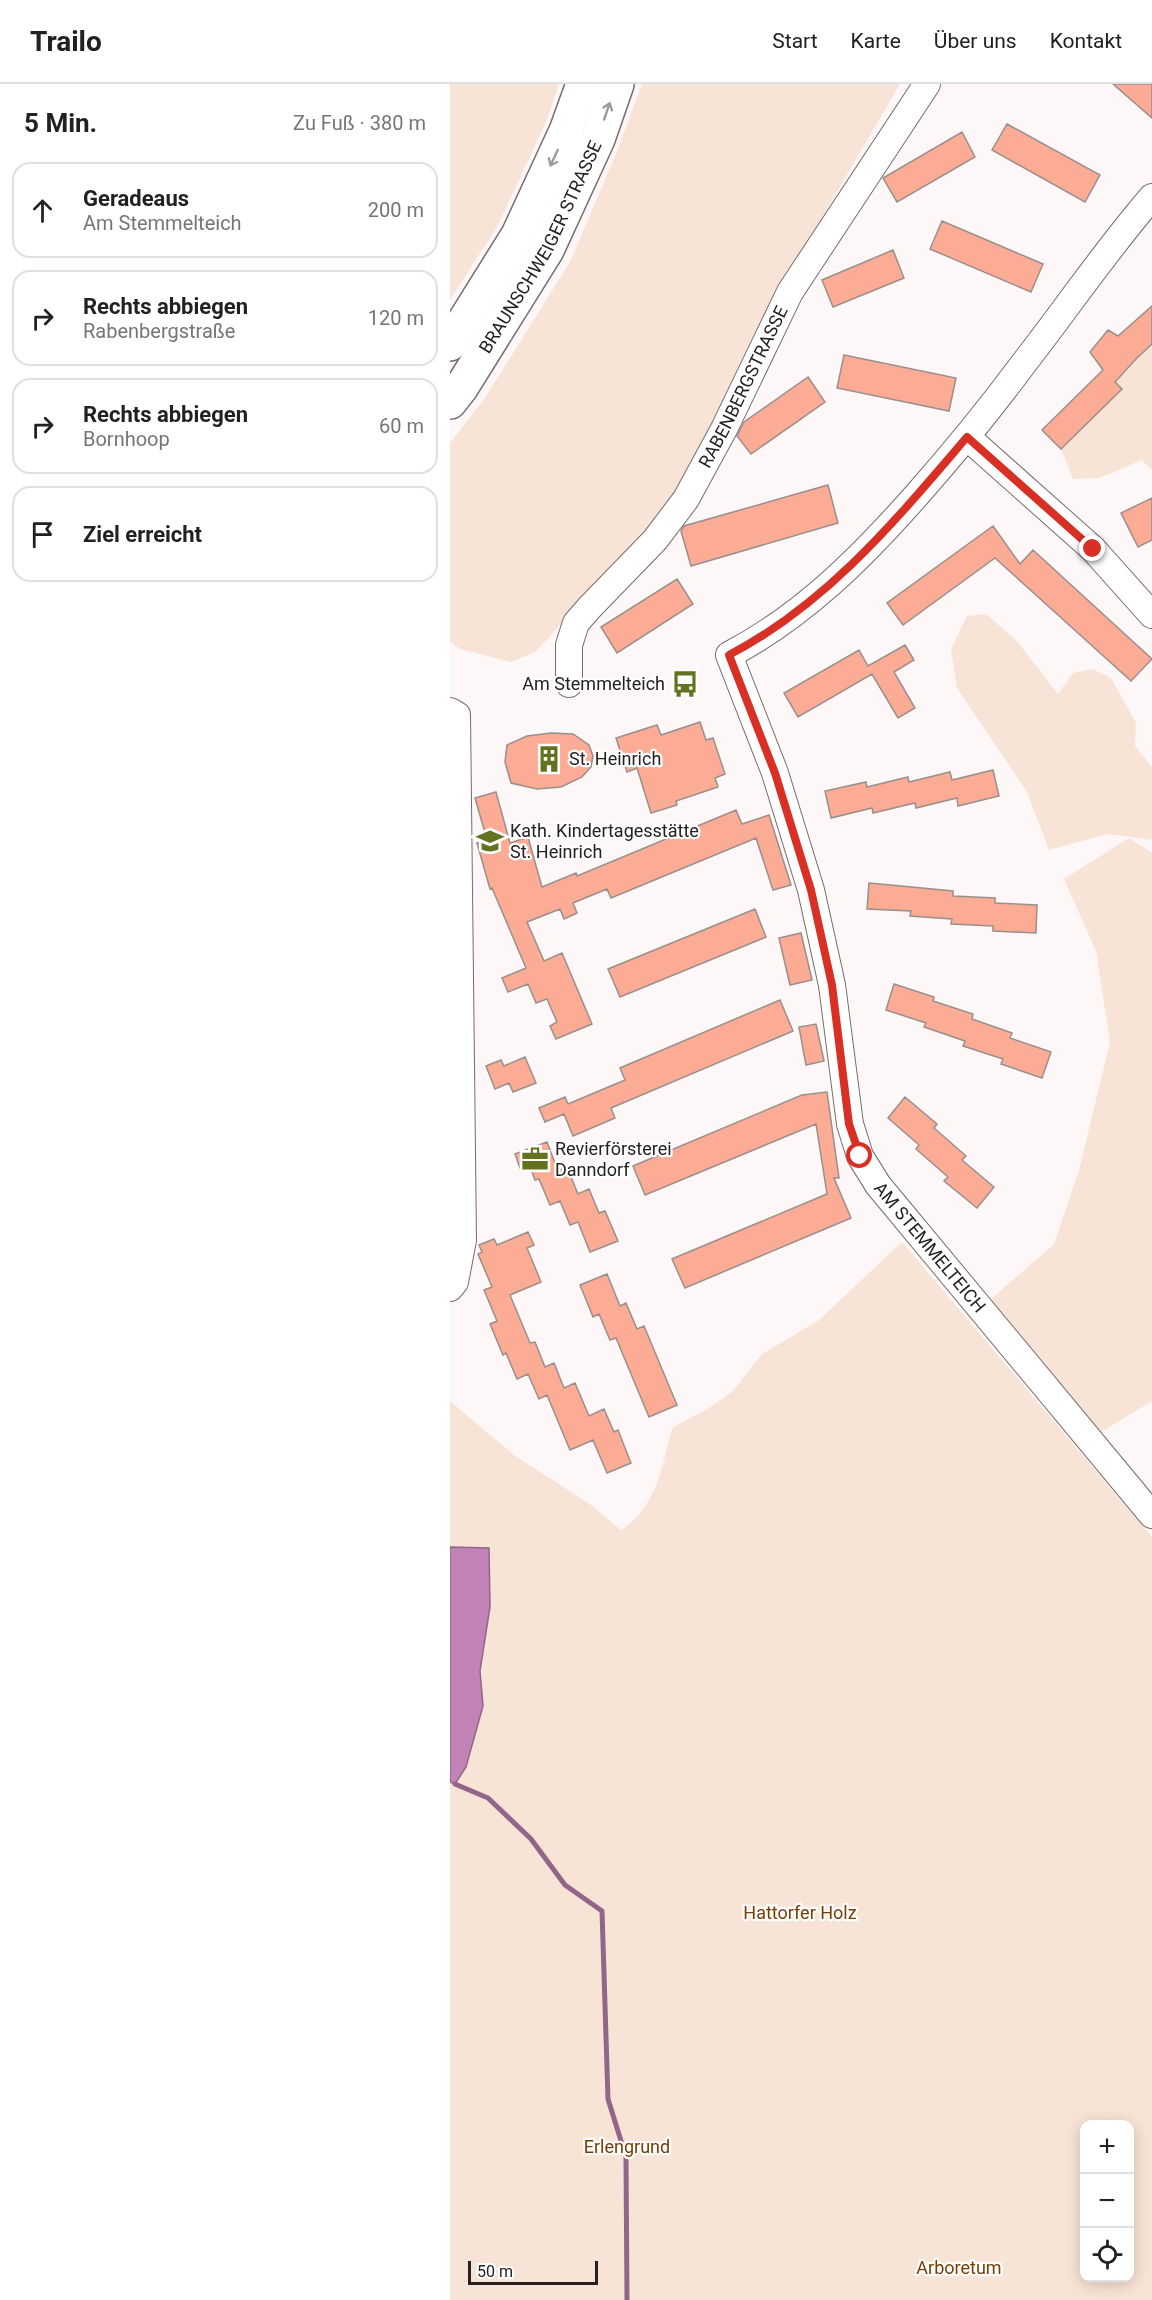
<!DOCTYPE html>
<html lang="de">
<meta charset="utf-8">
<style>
:root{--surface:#fff;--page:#f2f2f2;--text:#202124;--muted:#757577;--line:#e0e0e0}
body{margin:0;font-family:Roboto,sans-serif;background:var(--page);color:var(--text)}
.controls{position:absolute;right:18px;bottom:18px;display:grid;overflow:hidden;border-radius:12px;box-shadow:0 3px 15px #0003}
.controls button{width:54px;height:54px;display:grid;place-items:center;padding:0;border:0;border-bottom:2px solid var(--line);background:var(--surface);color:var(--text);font:30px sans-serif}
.scale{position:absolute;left:18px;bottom:15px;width:130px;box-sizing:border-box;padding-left:6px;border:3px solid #252121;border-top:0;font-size:16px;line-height:21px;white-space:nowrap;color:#252121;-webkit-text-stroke:4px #fff;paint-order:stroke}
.stop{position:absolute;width:18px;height:18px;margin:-14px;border:4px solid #d93025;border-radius:50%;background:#fff}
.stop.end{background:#d93025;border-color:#fff;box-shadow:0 2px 6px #0008}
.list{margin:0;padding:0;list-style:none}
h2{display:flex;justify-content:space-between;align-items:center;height:78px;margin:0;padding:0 24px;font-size:26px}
h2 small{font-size:20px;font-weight:400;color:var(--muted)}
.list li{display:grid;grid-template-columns:39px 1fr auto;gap:18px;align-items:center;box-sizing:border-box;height:96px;margin:0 12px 12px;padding:0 12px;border:2px solid var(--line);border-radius:18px}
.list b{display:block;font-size:22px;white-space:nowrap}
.list p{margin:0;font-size:20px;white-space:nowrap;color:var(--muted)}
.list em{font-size:20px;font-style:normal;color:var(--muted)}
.icon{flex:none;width:33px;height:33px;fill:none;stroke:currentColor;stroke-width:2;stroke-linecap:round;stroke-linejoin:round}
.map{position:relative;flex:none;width:702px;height:2216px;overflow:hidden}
header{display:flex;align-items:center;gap:36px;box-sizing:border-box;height:84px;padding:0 30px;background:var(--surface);border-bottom:2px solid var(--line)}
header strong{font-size:28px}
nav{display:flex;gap:33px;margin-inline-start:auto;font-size:21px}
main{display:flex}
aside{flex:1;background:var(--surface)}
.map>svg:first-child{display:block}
.green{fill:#f8e4d6;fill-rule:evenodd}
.water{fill:#c183b5;stroke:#926689;stroke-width:1.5}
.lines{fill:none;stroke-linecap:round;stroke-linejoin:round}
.stream{stroke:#926689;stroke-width:5}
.building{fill:#fcab95;stroke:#998f8c;stroke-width:1.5}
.minor-casing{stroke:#766c6d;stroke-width:28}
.major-casing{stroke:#766c6d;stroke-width:36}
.minor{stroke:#fff;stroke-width:26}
.major{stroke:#fff;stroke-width:33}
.oneway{stroke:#9d9b9b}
.route{stroke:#d93025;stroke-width:8}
.labels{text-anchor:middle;stroke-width:4.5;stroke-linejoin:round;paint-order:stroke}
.street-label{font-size:18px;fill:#252121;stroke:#fff}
.poi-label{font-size:18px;fill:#252121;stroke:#fff;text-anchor:start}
.park-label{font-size:18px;fill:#773c00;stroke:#fff}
</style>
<header>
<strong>Trailo</strong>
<nav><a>Start</a><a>Karte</a><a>Über uns</a><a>Kontakt</a></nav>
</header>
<main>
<aside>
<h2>5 Min.<small>Zu Fuß · 380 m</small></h2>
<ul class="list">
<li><svg class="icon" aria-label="ahead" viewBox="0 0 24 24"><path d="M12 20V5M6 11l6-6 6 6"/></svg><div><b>Geradeaus</b><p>Am Stemmelteich</p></div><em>200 m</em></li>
<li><svg class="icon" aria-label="right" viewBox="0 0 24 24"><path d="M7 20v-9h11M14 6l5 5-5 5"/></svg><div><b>Rechts abbiegen</b><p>Rabenbergstraße</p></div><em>120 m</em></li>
<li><svg class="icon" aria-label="right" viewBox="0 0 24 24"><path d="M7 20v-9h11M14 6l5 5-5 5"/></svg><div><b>Rechts abbiegen</b><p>Bornhoop</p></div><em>60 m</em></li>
<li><svg class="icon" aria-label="arrive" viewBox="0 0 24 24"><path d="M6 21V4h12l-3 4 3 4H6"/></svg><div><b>Ziel erreicht</b></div></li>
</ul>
</aside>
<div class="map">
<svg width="702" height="2216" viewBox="0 0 702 2216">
<rect width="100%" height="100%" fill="#fef7f7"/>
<!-- green -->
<path class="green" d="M0,0H109L96,38L47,143L0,216Z
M192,0H450L302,254L250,369L218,419L172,476L85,568L61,578L10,565L0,558V359L35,314L120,178L168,65Z
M702,260V386L692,376L649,394L623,395L611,365L671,305L665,298Z
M536,530L566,556L608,610L623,589L643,585L661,594L686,639L685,662L702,683V756L658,750L599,766L577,708L507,604L501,565L517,532Z
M679,754L702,769V1317L648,1350L540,1216L604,1160L629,1086L660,958L646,867L614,795Z
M452,1158L702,1453V2216H0V1698L5,1700L16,1683L33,1622L30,1587L40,1523L39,1464L0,1463V1317L64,1371L141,1421L171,1446C207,1423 212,1382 222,1344L259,1324L283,1307L312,1270L369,1236ZM634,2040H680V2194H634Z"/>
<!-- water -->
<path class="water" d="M0,1463L39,1464L40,1523L30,1587L33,1622L16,1683L5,1700L0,1698Z"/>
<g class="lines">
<!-- stream -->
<path class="stream" d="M5,1700L38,1714L81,1755L115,1801L152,1827L158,2015L176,2073L177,2216"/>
</g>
<!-- building -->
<path class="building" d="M663,0H702V34Z
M557,40L650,91L635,118L542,66Z
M512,48L525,73L447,118L433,94Z
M492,137L593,180L581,208L480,165Z
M443,166L454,194L383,223L372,196Z
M702,222V260L687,274L665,298L672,305L611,365L592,346L653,286L640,268L658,246L668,252Z
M394,271L506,294L499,327L387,304Z
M358,293L375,318L301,370L287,352L294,338Z
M378,401L388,439L241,482L231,447L234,442Z
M702,414V456L688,463L671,429Z
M543,442L570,480L583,466L702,575L681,597L545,474L453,541L437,519Z
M227,495L243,520L167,569L151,543Z
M455,561L464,576L444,588L465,624L448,634L422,590L348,633L334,609L409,566L418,582Z
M250,638L256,656L263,654L275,690L265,694L268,703L226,717L227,721L201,729L187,684L177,688L166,654L207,641L211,651Z
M101,649L123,650L139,661L143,672L141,683L132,693L111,703L87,705L61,699L55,678L57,661L77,652Z
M543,686L549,712L508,722L507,714L466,724L465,719L423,729L422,724L381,734L375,707L416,698L417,703L458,693L459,698L500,688L502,696Z
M46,708L60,759L78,753L92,803L126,789L127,792L286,726L292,740L319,731L341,801L323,806L306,754L161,814L157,805L123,819L127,829L114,835L110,825L77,838L94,877L112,869L142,940L106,955L100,942L107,938L97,915L86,919L78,900L58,908L52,894L76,884L42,804L40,805L27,759L37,756L25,714Z
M419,799L503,807V812L545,814V819L587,821L586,849L543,847V842L501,840L502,835L460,832L461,827L417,825Z
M305,825L316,853L170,913L158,885Z
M351,849L362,896L340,901L329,854Z
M444,900L484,913L483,917L523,930L522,935L562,949L560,954L601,968L592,994L551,980L553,975L513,962L515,957L474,943L476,939L436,926Z
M330,916L343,947L161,1024L165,1034L123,1052L114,1030L95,1038L89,1024L115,1013L118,1020L175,996L170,984Z
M366,940L374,977L356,981L349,943Z
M75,973L86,999L63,1008L59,999L45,1005L36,982L51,976L54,982Z
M377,1008L389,1094H384L401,1134L235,1204L222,1175L377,1110L366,1040L195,1111L183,1082L352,1011Z
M455,1013L487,1040L484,1044L516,1072L512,1076L544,1103L527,1124L494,1097L498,1093L466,1065L469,1061L438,1034Z
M97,1058L108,1087L117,1083L128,1110L139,1105L149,1129L155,1127L168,1157L140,1168L128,1138L120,1141L110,1117L100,1121L89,1095L85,1096L79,1080L70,1084L65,1070Z
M78,1148L84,1161L77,1164L91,1198L60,1211L80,1259L85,1258L95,1283L104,1279L114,1304L125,1299L139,1332L154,1325L164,1348L168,1346L181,1379L157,1389L143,1356L120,1366L97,1311L89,1315L78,1290L67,1295L56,1269L53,1271L40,1240L47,1237L34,1206L42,1203L28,1170L32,1168L29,1161L44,1155L47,1161Z
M157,1190L170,1222L176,1219L187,1245L194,1242L227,1321L199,1333L166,1254L160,1256L149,1230L143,1233L130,1201Z"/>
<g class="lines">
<defs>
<g id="minor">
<path id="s1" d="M702,113C656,166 617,224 574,279C540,325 503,370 465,413C410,475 353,532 279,571L325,689L361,806L382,901L400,1040L410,1072L428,1101L702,1431"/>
<path d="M517,353L643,465L702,531"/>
<path id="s2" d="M119,600V561L126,539L140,523L205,456L236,415L274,345L340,208L477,0"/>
<path d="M0,627L7,631L13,1156L5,1198L0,1204"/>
</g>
<g id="major">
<path d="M0,260L68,151L116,47L133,0"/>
<path id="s3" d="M0,318L11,304L97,166L148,55L167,0"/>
</g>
</defs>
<!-- minor casing -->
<use href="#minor" class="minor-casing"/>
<!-- major casing -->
<use href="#major" class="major-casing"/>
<!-- minor -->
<use href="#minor" class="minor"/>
<!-- major -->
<use href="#major" class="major"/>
</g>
<!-- one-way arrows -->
<defs><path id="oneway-shaft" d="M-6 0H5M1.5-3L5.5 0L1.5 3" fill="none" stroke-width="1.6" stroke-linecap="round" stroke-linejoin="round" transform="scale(1.5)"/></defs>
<g class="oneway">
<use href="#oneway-shaft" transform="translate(157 27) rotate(-71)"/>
<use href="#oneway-shaft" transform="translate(104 74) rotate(115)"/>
</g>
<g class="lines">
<!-- route -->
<path class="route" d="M410,1072L399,1040L382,901L361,806L325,689L279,571C377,520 446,436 517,353L643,465"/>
</g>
<!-- icons -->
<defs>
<symbol id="bus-bare" viewBox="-9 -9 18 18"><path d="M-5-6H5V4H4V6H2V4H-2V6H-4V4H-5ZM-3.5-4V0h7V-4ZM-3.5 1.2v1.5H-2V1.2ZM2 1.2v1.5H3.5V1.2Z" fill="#63721e" stroke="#fff" stroke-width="2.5" paint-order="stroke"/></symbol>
<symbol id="building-bare" viewBox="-9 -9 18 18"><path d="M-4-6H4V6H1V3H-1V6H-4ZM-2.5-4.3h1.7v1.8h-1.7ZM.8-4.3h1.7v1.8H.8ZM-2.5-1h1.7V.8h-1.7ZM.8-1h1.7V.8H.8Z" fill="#63721e" stroke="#fff" stroke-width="2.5" paint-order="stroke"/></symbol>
<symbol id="school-bare" viewBox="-9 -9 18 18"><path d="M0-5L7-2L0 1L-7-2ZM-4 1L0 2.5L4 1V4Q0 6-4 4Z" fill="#63721e" stroke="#fff" stroke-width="2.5" paint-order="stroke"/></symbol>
<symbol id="office-bare" viewBox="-9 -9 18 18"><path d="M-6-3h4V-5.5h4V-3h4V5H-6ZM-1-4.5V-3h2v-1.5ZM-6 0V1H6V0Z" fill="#63721e" stroke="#fff" stroke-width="2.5" paint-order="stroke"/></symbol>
</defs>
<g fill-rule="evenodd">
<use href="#bus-bare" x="216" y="581" width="38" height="38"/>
<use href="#building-bare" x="80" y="656" width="38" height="38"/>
<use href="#school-bare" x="21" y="738" width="38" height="38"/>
<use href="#office-bare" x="66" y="1056" width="38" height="38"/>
</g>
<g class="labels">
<!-- street labels -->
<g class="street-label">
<text dy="6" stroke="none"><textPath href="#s3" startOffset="180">BRAUNSCHWEIGER STRASSE</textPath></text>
<text dy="6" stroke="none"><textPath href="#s2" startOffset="354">RABENBERGSTRASSE</textPath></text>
<text dy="6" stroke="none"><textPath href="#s1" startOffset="1263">AM STEMMELTEICH</textPath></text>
</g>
<!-- poi labels -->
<g class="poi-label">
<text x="215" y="606" text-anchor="end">Am Stemmelteich</text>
<text x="119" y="681">St. Heinrich</text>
<text x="60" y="753">Kath. Kindertagesstätte<tspan x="60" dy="21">St. Heinrich</tspan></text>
<text x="105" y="1071">Revierförsterei<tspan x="105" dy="21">Danndorf</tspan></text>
</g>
<!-- park labels -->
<g class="park-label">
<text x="350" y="1835">Hattorfer Holz</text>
<text x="177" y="2069">Erlengrund</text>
<text x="509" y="2190">Arboretum</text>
</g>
</g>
</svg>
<div class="controls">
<button>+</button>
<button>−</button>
<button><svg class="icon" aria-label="locate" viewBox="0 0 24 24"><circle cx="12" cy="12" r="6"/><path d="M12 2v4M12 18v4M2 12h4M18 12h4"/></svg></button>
</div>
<div class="scale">50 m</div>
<div class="stop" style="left:410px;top:1072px"></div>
<div class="stop end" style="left:643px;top:465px"></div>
</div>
</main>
